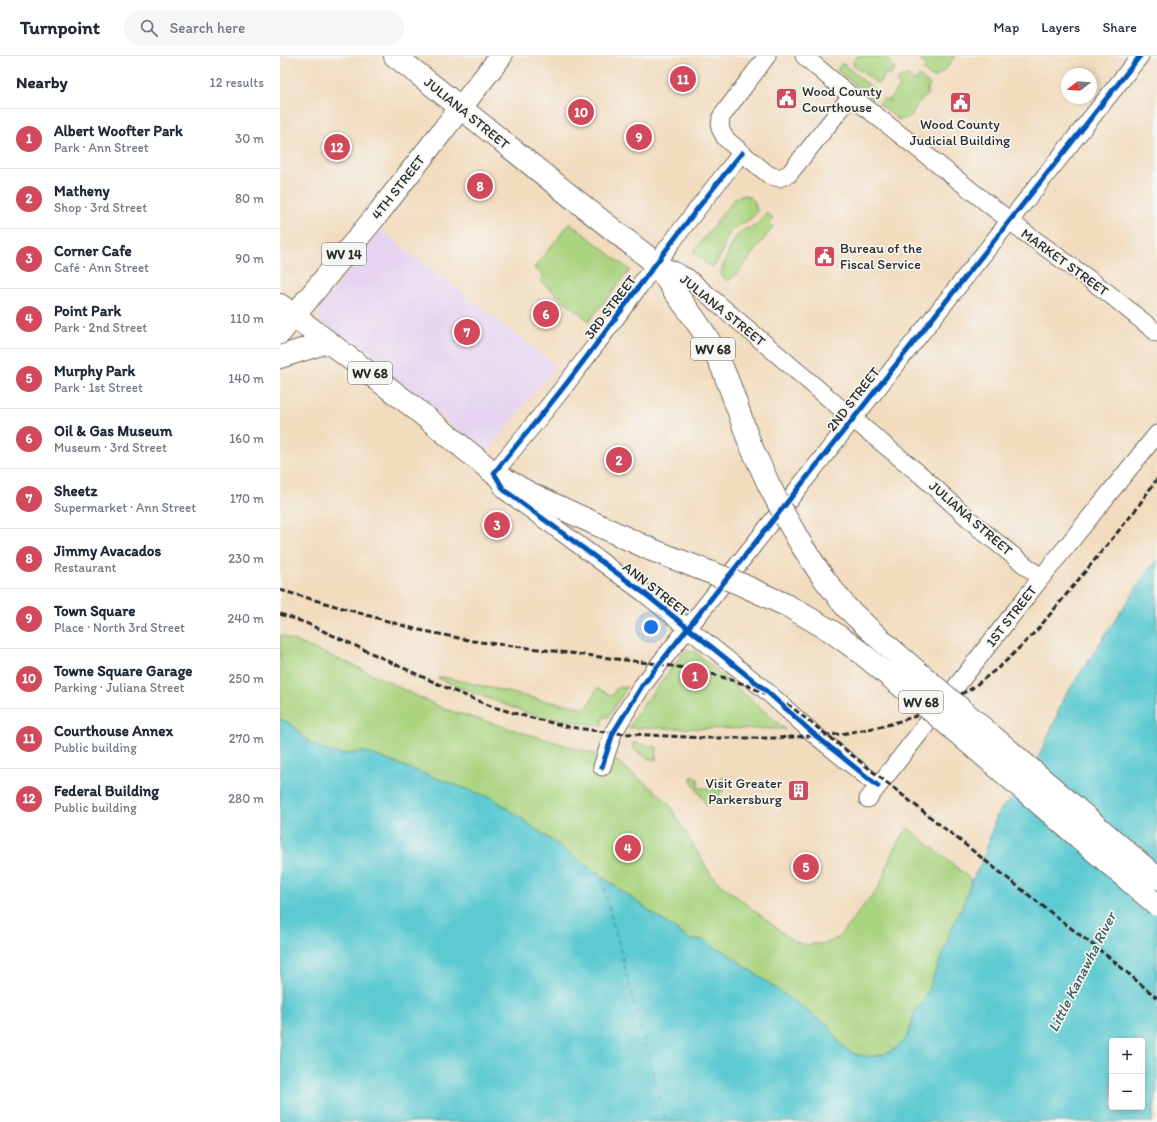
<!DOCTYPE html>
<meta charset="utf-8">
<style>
:root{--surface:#fff;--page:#f6f6f7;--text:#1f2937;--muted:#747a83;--line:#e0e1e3;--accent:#d1495b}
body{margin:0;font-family:Itim,sans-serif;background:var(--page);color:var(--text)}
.controls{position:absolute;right:12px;bottom:12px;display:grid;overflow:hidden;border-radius:4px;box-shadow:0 2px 6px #0003}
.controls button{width:36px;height:36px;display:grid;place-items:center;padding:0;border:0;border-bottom:1px solid var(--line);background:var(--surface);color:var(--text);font:20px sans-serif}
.compass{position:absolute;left:781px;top:12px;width:36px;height:36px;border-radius:50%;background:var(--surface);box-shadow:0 2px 6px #0003;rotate:253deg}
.you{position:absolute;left:371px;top:571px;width:14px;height:14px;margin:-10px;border:3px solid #fff;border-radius:50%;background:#1a73e8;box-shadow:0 0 0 6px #1a73e833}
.badge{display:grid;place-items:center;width:26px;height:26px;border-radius:50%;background:var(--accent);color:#fff;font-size:13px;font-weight:700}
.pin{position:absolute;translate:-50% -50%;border:2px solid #fff;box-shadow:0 1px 4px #0006}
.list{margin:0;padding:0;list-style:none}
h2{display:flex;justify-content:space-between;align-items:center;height:52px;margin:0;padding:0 16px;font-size:17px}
h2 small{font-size:13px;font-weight:400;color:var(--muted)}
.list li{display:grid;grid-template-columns:26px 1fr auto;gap:12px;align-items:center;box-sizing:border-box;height:60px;padding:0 16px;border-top:1px solid var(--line)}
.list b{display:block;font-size:15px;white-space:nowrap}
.list p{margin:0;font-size:13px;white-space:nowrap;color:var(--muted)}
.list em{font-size:13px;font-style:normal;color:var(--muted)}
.icon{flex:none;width:22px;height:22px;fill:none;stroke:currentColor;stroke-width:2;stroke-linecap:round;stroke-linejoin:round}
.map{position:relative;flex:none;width:877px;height:1066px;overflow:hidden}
header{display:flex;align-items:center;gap:24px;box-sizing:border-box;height:56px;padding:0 20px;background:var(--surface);border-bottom:1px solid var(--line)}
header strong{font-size:19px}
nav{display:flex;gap:22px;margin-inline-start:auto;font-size:14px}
.search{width:280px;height:36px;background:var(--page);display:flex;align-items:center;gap:10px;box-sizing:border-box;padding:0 14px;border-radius:22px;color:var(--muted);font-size:15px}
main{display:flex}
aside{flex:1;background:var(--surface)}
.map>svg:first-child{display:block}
.built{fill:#e5d3f1}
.green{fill:#aad480;stroke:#6a8056}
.water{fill:#5dcad1;stroke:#447a7e;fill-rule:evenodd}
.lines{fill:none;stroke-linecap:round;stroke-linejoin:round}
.ferry{stroke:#3a5b5d;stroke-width:1;stroke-dasharray:5 4;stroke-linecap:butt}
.minor-casing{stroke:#71695e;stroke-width:19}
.primary-casing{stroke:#71695e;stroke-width:24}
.motorway-casing{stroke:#71695e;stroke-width:24}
.minor{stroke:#fff;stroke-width:17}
.primary{stroke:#fff;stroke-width:22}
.motorway{stroke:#fff;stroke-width:22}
.rail{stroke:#2b2b2b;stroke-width:3;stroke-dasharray:6 3;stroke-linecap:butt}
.motorway-bridge-casing{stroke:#71695e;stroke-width:24;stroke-linecap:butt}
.motorway-bridge{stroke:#fff;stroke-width:22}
.cycleway-casing{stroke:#f6f6f2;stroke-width:8}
.cycleway{stroke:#0057b8;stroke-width:5}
.labels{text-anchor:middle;stroke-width:3.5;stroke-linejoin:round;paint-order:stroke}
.shield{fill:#f6f6f2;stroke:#686867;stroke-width:1}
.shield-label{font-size:13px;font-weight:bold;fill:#2b2b2b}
.poi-label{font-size:14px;fill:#2b2b2b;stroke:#f6f6f2;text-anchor:start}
.street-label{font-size:14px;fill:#2b2b2b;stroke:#f6f6f2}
.water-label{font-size:15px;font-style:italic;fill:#3a5b5d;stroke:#f6f6f2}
</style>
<header>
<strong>Turnpoint</strong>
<div class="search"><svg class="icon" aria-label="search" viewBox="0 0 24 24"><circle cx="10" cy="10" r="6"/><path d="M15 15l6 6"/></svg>Search here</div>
<nav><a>Map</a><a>Layers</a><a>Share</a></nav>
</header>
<main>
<aside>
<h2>Nearby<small>12 results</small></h2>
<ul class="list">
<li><span class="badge">1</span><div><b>Albert Woofter Park</b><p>Park · Ann Street</p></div><em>30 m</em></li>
<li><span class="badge">2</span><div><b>Matheny</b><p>Shop · 3rd Street</p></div><em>80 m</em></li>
<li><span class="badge">3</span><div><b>Corner Cafe</b><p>Café · Ann Street</p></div><em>90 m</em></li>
<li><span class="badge">4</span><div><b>Point Park</b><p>Park · 2nd Street</p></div><em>110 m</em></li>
<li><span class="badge">5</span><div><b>Murphy Park</b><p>Park · 1st Street</p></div><em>140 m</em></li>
<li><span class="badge">6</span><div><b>Oil &amp; Gas Museum</b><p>Museum · 3rd Street</p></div><em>160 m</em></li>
<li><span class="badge">7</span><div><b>Sheetz</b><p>Supermarket · Ann Street</p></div><em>170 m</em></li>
<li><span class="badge">8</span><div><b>Jimmy Avacados</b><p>Restaurant</p></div><em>230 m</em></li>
<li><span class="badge">9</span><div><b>Town Square</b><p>Place · North 3rd Street</p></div><em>240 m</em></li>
<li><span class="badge">10</span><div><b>Towne Square Garage</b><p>Parking · Juliana Street</p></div><em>250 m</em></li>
<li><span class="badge">11</span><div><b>Courthouse Annex</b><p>Public building</p></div><em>270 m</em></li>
<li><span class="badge">12</span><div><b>Federal Building</b><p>Public building</p></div><em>280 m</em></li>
</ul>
</aside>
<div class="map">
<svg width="877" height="1066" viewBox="0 0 877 1066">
<rect width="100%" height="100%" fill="#f6f6f2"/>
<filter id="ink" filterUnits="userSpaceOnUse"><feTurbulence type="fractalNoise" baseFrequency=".025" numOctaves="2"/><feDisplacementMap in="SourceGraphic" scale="8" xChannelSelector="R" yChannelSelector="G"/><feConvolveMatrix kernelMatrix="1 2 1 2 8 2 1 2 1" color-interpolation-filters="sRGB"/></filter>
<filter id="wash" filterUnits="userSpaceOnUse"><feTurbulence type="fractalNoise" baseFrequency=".012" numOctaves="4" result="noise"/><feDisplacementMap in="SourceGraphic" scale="16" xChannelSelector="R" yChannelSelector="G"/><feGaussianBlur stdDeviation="0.9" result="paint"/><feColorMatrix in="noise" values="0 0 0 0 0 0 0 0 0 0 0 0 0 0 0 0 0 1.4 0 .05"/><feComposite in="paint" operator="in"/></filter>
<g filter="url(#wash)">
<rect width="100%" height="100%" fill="#f2dcbe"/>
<!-- built -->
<path class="built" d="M101,174L276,310L206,397L47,270L39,263L40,251Z"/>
<!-- green -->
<path class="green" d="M577,0H605L612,6L609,8L615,13L610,20L606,17L598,28L572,8L577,1Z
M642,0H675L664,15L653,22L643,14L647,10L640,4Z
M562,7L597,36L592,43L557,14Z
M627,19L635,26L639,20L650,29L647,33V39L636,50L631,60L619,64L599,48L604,42L608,45L620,30L616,26L622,20L625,22Z
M466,139L474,145L477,155C470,168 457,166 449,178C443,188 441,207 431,211L413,196L455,142Z
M486,158H488L493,163L490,168L493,171L457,218L448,225L441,219V216L450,192L457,180L463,174L475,170Z
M290,167L350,214L309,265L260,225L264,220L254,212Z
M0,579L75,610L164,653L335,704L379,738L388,747L430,817L438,826L513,885L525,889L548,887L559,881L600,829L613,794L619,784L628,772L692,824L685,844L670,876L668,885L644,944C642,948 636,952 635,956C632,965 631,974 626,982C612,1001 583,1007 565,992C556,985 553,976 547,967L541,965L444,895L436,893L424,884H410L214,743L85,696C77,696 70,698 62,698C49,697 34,691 25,682C14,671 15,669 0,663Z
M408,594L414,595L505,673L349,672L358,656L404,596Z
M164,621L261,644L305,652L308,650L317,632L332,640L337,632L347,631L328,661H324L322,665V670L252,659L181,632L158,622Z
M353,687L377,691L376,704L368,703L353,692Z
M411,721H417L418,722V732L441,733V723L443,722H449L450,726L434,745L428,749L426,748L411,725Z"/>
<!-- water -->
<path class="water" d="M877,503V1032L872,1066H0V663C14,668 14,672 25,682C34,691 49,697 62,698C70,698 77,696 85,696L214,743L410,884H424L436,893L444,895L541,965L547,967C553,976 556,985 565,992C583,1007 612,1001 626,982C631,974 632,965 635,956C636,952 642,948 644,944L668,885L670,876L685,844L692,824L703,804L717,758L724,749L732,742L760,698L776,662L783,643L865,519ZM832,985H862V1051H832Z"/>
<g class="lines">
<!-- ferry -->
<path class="ferry" d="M319,814L386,1066"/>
</g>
</g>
<g filter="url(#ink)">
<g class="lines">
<defs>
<path id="minor" d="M487,0L441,61L440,72L445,82L462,97L489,119L499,122L509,118L571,40
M524,0L571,40L744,176L828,237L877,277
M462,97C403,167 351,243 296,315C270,350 241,383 214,417L224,434L364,537L484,633L535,679L598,730
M377,208L393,214L408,222L573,363L642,420L700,473L761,522
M322,711L333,677L362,630L860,0
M588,743L761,522L877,378"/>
<path id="primary" d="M115,0C203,68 288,140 377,208
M0,249L132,350L214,417
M0,277L100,155L221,0
M0,301L47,286"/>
<path id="motorway" d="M377,208C393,237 416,261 432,290C448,320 458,355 470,388
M214,417L249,437L372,494"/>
</defs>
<!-- minor casing -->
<use href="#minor" class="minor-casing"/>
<!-- primary casing -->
<use href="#primary" class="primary-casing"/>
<!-- motorway casing -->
<use href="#motorway" class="motorway-casing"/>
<!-- minor -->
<use href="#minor" class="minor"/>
<!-- primary -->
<use href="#primary" class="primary"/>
<!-- motorway -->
<use href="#motorway" class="motorway"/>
<!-- rail -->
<path class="rail" d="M0,534L135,573L193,585L385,609L423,615L467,629L510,650L779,863L830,902L877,942
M0,558L26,567L169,633L213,651L248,661L289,671L333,677L424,682H497L561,678L604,670L636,660L691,633L723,608L758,573L854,456L877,423"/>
<defs>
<path id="motorway-bridge" d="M470,388L489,429L506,462L522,490L542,520L566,551L602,585L877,822
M372,494L458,527L508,550L551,575L580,596L659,661L877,849"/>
</defs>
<!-- motorway-bridge casing -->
<use href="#motorway-bridge" class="motorway-bridge-casing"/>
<!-- motorway-bridge -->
<use href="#motorway-bridge" class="motorway-bridge"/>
<defs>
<path id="cycleway" d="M462,97C403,167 351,243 296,315C270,350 241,383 214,417L224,434L364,537L484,633L535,679L598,730
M322,711L333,677L362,630L860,0"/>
</defs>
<!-- cycleway casing -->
<use href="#cycleway" class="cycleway-casing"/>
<!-- cycleway -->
<use href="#cycleway" class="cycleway"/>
</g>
</g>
<!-- icons -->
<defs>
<symbol id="civic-square" viewBox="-11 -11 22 22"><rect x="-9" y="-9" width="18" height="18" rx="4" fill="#d1495b" stroke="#f6f6f2"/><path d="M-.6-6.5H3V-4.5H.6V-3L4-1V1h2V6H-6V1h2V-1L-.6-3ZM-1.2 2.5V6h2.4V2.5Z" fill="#fff"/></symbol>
<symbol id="building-square" viewBox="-11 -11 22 22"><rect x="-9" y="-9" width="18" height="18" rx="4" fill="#d1495b" stroke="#f6f6f2"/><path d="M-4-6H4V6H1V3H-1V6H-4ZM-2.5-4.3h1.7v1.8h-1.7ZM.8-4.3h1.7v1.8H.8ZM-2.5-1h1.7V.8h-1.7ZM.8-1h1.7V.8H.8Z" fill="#fff"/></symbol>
</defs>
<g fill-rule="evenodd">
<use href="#civic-square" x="494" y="30" width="25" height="25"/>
<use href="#civic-square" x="668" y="34" width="25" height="25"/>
<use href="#civic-square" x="532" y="188" width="25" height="25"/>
<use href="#building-square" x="506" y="722" width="25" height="25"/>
</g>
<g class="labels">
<!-- shield labels -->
<g class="shield">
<rect x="42" y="187" width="44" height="22" rx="3"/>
<rect x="411" y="282" width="44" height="22" rx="3"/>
<rect x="68" y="306" width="44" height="22" rx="3"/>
<rect x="619" y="635" width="44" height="22" rx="3"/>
</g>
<g class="shield-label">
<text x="64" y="203">WV 14</text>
<text x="433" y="298">WV 68</text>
<text x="90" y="322">WV 68</text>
<text x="641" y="651">WV 68</text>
</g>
<!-- poi labels -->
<g class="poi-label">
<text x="522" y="40">Wood County<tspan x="522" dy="16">Courthouse</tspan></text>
<text x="680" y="73" text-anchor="middle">Wood County<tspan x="680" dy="16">Judicial Building</tspan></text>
<text x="560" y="197">Bureau of the<tspan x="560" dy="16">Fiscal Service</tspan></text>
<text x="502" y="732" text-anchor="end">Visit Greater<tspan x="502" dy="16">Parkersburg</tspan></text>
</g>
<!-- street labels -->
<g class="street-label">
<text transform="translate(187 57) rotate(39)" y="5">JULIANA STREET</text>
<text transform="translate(118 131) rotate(-52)" y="5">4TH STREET</text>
<text transform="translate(785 206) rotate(36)" y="5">MARKET STREET</text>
<text transform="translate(330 251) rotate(-53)" y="5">3RD STREET</text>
<text transform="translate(443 254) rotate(39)" y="5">JULIANA STREET</text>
<text transform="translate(573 343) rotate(-52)" y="5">2ND STREET</text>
<text transform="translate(691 462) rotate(41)" y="5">JULIANA STREET</text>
<text transform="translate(376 533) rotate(38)" y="5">ANN STREET</text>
<text transform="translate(731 560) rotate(-52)" y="5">1ST STREET</text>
</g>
<!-- water labels -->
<g class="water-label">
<text transform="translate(802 916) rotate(-63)" y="5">Little Kanawha River</text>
</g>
</g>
</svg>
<div class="controls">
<button>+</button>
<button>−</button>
</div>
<svg class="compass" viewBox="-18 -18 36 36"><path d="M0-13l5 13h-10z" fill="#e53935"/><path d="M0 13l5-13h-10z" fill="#747a83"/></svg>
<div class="you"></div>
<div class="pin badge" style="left:415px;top:620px">1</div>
<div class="pin badge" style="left:339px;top:404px">2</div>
<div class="pin badge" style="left:217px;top:469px">3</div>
<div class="pin badge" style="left:348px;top:792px">4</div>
<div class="pin badge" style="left:526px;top:811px">5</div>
<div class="pin badge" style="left:266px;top:258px">6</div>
<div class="pin badge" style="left:187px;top:276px">7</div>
<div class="pin badge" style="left:200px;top:130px">8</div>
<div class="pin badge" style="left:359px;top:81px">9</div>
<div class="pin badge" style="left:301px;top:56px">10</div>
<div class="pin badge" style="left:403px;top:23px">11</div>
<div class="pin badge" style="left:57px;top:91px">12</div>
</div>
</main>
